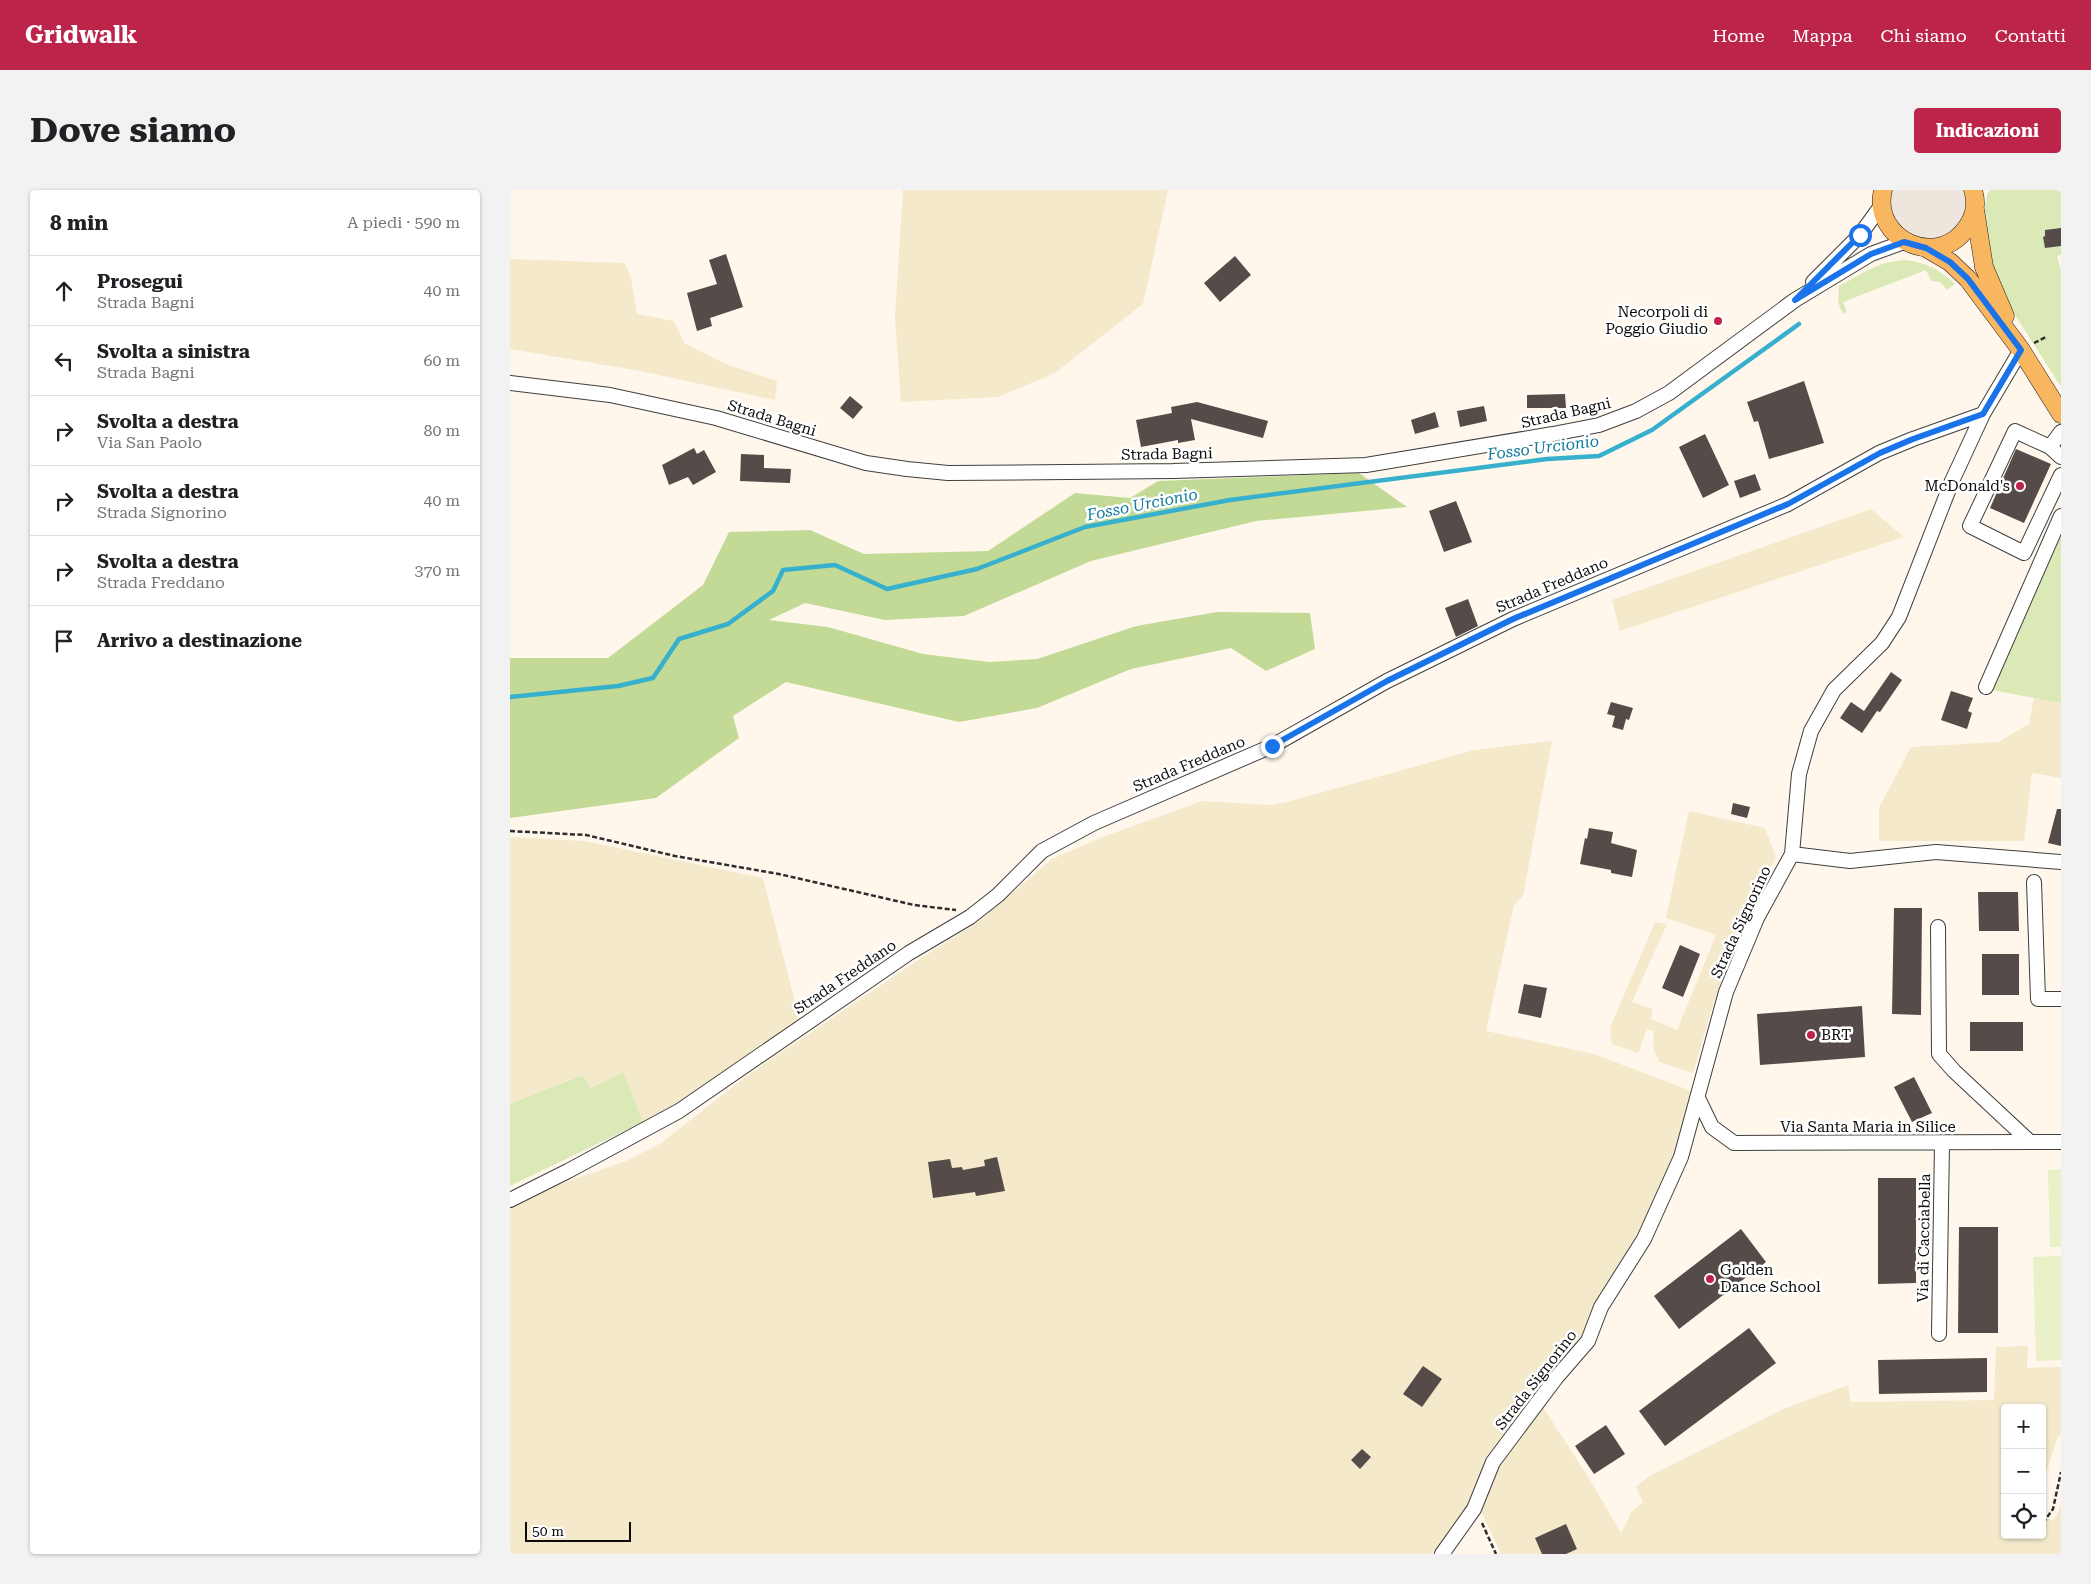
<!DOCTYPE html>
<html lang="it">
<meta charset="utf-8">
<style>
:root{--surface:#fff;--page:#f2f2f2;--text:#202124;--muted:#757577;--line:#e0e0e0;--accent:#bd244a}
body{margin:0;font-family:"Roboto Serif",serif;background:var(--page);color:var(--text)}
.controls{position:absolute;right:15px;bottom:15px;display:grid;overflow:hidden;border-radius:5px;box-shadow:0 1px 4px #0004}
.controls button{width:45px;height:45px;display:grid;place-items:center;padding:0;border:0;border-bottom:1px solid var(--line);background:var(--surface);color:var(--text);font:25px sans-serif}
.scale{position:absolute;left:15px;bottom:12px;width:106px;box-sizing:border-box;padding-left:5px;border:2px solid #0c0c0c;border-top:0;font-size:14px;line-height:18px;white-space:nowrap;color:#0c0c0c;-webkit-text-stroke:4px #fff;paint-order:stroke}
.stop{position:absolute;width:15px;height:15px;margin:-11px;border:4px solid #1a73e8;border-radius:50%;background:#fff}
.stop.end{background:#1a73e8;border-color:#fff;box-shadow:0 1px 5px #0008}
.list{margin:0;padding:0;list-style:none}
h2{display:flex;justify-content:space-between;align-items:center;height:65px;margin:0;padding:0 20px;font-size:21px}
h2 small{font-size:16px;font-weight:400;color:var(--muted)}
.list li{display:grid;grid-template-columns:32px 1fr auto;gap:15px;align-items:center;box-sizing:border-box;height:70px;padding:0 20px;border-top:1px solid var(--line)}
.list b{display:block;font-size:19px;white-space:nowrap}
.list p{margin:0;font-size:16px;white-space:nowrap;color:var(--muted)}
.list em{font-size:16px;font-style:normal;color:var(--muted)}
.icon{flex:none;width:28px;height:28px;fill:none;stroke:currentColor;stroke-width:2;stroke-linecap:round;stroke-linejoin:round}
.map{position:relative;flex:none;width:1551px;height:1364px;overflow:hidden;border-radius:5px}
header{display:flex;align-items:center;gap:30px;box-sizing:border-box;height:70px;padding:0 25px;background:var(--accent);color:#fff}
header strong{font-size:24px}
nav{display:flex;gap:28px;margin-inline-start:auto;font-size:18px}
.intro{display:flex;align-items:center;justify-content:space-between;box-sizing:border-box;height:120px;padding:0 30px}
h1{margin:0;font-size:35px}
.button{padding:12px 22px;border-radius:5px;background:var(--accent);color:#fff;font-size:18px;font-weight:700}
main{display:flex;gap:30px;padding:0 30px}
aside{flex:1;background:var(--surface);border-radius:5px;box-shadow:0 1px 4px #0004}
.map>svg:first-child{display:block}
.farmland{fill:#f5e9cc}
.green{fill:#dbe9b6}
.forest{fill:#c2da95}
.pitch{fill:#eaf0c7}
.plaza{fill:#eee5dc}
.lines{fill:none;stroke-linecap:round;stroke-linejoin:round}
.stream{stroke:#37b0ce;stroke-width:4.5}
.building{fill:#554b49}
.minor-casing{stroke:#3f3f3f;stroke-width:16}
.major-casing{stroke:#1d1d1d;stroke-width:19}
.path{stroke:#2e2e2e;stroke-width:2.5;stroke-dasharray:5 2.5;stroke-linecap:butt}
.minor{stroke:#fff;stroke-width:14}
.major{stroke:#f9b661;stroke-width:18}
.route{stroke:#1a73e8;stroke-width:6}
.poi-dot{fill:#bd244a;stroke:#fff;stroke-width:2}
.labels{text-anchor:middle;stroke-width:5;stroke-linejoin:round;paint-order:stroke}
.poi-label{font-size:15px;fill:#0c0c0c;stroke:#fff;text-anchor:end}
.street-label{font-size:15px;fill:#0c0c0c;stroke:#fff}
.water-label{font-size:16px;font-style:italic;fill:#157e9e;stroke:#fff}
</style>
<header>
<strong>Gridwalk</strong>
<nav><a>Home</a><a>Mappa</a><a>Chi siamo</a><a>Contatti</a></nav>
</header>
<div class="intro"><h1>Dove siamo</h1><a class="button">Indicazioni</a></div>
<main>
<aside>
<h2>8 min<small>A piedi · 590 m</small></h2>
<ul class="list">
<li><svg class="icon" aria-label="ahead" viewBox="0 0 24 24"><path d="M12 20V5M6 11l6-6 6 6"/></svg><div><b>Prosegui</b><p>Strada Bagni</p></div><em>40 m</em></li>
<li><svg class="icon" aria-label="left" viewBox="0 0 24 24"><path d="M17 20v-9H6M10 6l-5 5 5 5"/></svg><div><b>Svolta a sinistra</b><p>Strada Bagni</p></div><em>60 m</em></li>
<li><svg class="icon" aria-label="right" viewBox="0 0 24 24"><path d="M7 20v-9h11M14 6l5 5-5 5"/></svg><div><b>Svolta a destra</b><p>Via San Paolo</p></div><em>80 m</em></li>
<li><svg class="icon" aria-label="right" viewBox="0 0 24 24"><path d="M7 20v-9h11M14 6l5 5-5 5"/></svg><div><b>Svolta a destra</b><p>Strada Signorino</p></div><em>40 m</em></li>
<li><svg class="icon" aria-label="right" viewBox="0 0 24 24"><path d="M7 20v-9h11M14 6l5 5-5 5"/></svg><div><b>Svolta a destra</b><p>Strada Freddano</p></div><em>370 m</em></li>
<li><svg class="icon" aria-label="arrive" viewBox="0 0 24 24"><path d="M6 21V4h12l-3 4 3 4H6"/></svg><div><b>Arrivo a destinazione</b></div></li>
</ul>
</aside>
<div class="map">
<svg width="1551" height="1364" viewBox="0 0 1551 1364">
<rect width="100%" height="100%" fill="#fff7ec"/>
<!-- farmland -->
<path class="farmland" d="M393,0H658L633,114L545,183L488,207L391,212L385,127Z
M0,69L115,73L121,88L127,124L164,131L174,153L216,174L267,191L265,210L130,181L0,159Z
M1361,319L1394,347L1110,441L1102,410Z
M1524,508L1551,513V588L1522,583L1514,651H1369V618L1401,557L1488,552L1519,534Z
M1042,551L1013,706L1004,715L976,841L1084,864L1184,902L1167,966L1130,1047L1075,1148L927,1364H0V1015L25,1003L116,971L151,953L238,885L408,770L468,732L542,669L590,648L692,611L759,615L777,612L964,560Z
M1179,621L1255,638L1266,667L1227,751L1203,815L1183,883L1149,872L1143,858L1144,841L1137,839L1128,863L1102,854L1100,838L1145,732L1157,734L1122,812L1143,819L1141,829L1167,840L1206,745L1156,728Z
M0,647L75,651L253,688L290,831L166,913L133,932L113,882L80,898L71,885L0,914Z
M1518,1156L1517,1178L1551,1177V1245L1548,1246L1532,1296V1218H1495V1345H1532V1323L1542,1331L1549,1321L1551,1309V1364H991L970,1319L986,1274L1031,1214L1082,1293L1111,1343L1122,1321L1133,1312L1126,1297L1139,1286L1273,1219L1338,1195L1341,1212L1484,1210L1486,1157Z"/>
<!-- green -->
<path class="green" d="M1480,0H1551V65L1547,66L1551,80V197L1505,125L1482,74L1473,27L1477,5Z
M1395,70C1416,72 1430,80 1445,94L1437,100L1430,92L1421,91L1416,80L1333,112L1337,122L1334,124C1327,116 1328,107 1329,96C1354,83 1366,72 1395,70Z
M1551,343V513L1482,500Z
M113,882L133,932L0,996V914L72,885L80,898Z"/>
<!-- forest -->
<path class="forest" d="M849,283L897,317L746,331L581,371L454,426L375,430L295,413L259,430L318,437L413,464L479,472L527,469L626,436L707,422L800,423L805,459L756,481L721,458L621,479L527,518L449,532L276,492L223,526L229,548L146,608L0,628V468H98L193,395L219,342L300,340L354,364L478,361L565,303L620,308L648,291Z"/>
<!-- pitch -->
<path class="pitch" d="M1551,979V1057H1540L1538,980Z
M1551,1066V1170L1526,1171L1523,1067Z"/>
<!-- plaza -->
<path class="plaza" d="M1373,0H1463L1447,48L1394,52Z"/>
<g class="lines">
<!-- stream -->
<path class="stream" d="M0,507L108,496L143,488L169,449L218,434L263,401L273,380L325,375L377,399L467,379L575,337L720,310L1037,269L1089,266L1142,240L1289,134"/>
</g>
<!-- building -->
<path class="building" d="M1551,38V56L1535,58L1533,47L1535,46V40Z
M216,64L233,117L200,128L202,136L187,141L177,103L207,94L199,70Z
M725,66L741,85L710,112L694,93Z
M1294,191L1314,253L1259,269L1248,231L1244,232L1237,212Z
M1055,204L1056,218H1017V205Z
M340,206L353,217L343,229L330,218Z
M687,212L758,231L753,248L681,229L685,250L668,253V250L631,257L626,230L662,223L661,217Z
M974,216L977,231L950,237L947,221Z
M925,222L929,237L905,244L901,230Z
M1195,244L1219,295L1193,308L1169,257Z
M184,258L187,264L194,260L206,282L183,295L178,287L159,295L152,275Z
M1506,259L1541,274L1514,333L1480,318Z
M231,264L254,265V278L281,279L280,293L230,291Z
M1245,284L1251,300L1230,308L1224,291Z
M946,311L962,352L934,362L919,321Z
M958,409L968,436L946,447L935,418Z
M1381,482L1392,490L1370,522L1367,521L1352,543L1330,528L1341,512L1354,521Z
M1441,501L1463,508L1458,521L1462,523L1457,539L1431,530Z
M1101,512L1123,518L1119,530L1116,529L1113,540L1102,537L1105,526L1097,524Z
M1223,613L1240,617L1237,628L1221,624Z
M1547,619H1551V656L1538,653Z
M1079,638L1103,642L1101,653L1127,660L1122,687L1101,683V680L1070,674L1075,648L1077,649Z
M1468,702H1508L1509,741H1469Z
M1384,718H1412L1411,825L1382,824Z
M1170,755L1190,764L1173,807L1152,798Z
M1472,764H1509V805H1472Z
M1014,794L1037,798L1031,828L1008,823Z
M1352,816L1355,867L1250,875L1247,824Z
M1460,832H1513V861H1460Z
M1404,887L1422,923L1402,932L1384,897Z
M487,967L495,1001L466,1006L465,1002L423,1008L418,972L440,969L442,978L452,977L453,980L475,976L474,970Z
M1368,988H1406V1093L1368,1094Z
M1449,1037H1488V1143H1448Z
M1231,1039L1256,1072L1169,1139L1144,1106Z
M1239,1138L1266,1173L1155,1256L1129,1221Z
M1477,1168V1202L1369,1204L1368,1170Z
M913,1176L932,1189L912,1217L893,1204Z
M1096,1235L1115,1264L1084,1284L1065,1256Z
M852,1259L861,1267L850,1279L841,1270Z
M1056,1334L1067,1359L1056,1364H1032L1025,1348Z"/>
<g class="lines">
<defs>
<path id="minor" d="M1303,92L1350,45L1371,16
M0,193L100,205L206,228L356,273L397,279L438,283L663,281L856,275L1043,244L1089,235L1126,221L1159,203L1285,110L1361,64L1394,52
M1540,257L1551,242
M1551,267L1540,257L1505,241L1460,336L1514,363L1551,285
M1476,497L1551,326
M1282,664L1340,671L1426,662L1551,672
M1524,692L1528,809H1551
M1428,737L1429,864L1444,881L1520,952
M1188,908L1202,937L1224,953L1551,952
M0,1010L58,981L169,921L399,763L460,727L488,705L532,661L584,633L762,556L877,491L1003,429L1278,314L1369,263L1403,249L1473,224
M1429,1144L1432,953
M932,1364L964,1319L983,1272L1046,1188L1078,1151L1091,1117L1134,1049L1171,967L1216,802L1247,728L1282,664L1289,584L1301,541L1324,500L1372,453L1389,427L1442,291L1473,224L1511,160"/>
<path id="major" d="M1373,0C1361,50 1429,80 1457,37C1465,26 1467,13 1463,0
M1465,20L1474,77L1495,126
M1416,58L1440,72L1458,89L1511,160L1551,224"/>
</defs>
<!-- minor casing -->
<use href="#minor" class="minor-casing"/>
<!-- major casing -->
<use href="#major" class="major-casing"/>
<!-- path -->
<path class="path" d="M1524,153L1536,147
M0,641L76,645L165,666L269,684L404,715L446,720
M972,1333L986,1364
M1533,1333L1543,1319L1551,1282"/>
<!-- minor -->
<use href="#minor" class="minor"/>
<!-- major -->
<use href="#major" class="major"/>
</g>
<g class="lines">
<!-- route -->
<path class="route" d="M762,556L877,491L1003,429L1278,314L1370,263L1403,249L1473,224L1511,160L1458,89L1440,72L1416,58L1394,52L1361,64L1285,110L1350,45"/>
</g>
<!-- markers -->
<g class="poi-dot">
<circle cx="1208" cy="131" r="5"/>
<circle cx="1510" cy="296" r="5"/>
<circle cx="1301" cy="845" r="5"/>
<circle cx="1200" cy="1089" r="5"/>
</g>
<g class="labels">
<!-- poi labels -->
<g class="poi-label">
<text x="1198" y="127">Necorpoli di<tspan x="1198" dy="17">Poggio Giudio</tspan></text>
<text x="1500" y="301">McDonald's</text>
<text x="1311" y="850" text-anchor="start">BRT</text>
<text x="1210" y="1085" text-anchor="start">Golden<tspan x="1210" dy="17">Dance School</tspan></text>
</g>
<!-- street labels -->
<g class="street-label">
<text transform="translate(1056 223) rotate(-13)" y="5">Strada Bagni</text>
<text transform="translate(262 228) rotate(17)" y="5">Strada Bagni</text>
<text transform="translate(657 264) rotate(-1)" y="5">Strada Bagni</text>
<text transform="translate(1042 395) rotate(-23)" y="5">Strada Freddano</text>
<text transform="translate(679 574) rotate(-23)" y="5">Strada Freddano</text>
<text transform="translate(1231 732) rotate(-65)" y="5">Strada Signorino</text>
<text transform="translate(335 787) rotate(-34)" y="5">Strada Freddano</text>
<text x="1358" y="942">Via Santa Maria in Silice</text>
<text transform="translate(1414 1048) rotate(-89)" y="5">Via di Cacciabella</text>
<text transform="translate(1026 1190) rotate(-52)" y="5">Strada Signorino</text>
</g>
<!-- water labels -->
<g class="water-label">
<text transform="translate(1033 257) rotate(-7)" y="6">Fosso Urcionio</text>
<text transform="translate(632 314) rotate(-11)" y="6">Fosso Urcionio</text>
</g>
</g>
</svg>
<div class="controls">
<button>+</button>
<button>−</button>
<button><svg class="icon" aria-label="locate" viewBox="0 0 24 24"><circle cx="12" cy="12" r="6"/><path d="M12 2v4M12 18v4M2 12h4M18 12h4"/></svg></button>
</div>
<div class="scale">50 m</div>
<div class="stop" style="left:1350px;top:45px"></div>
<div class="stop end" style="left:762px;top:556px"></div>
</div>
</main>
